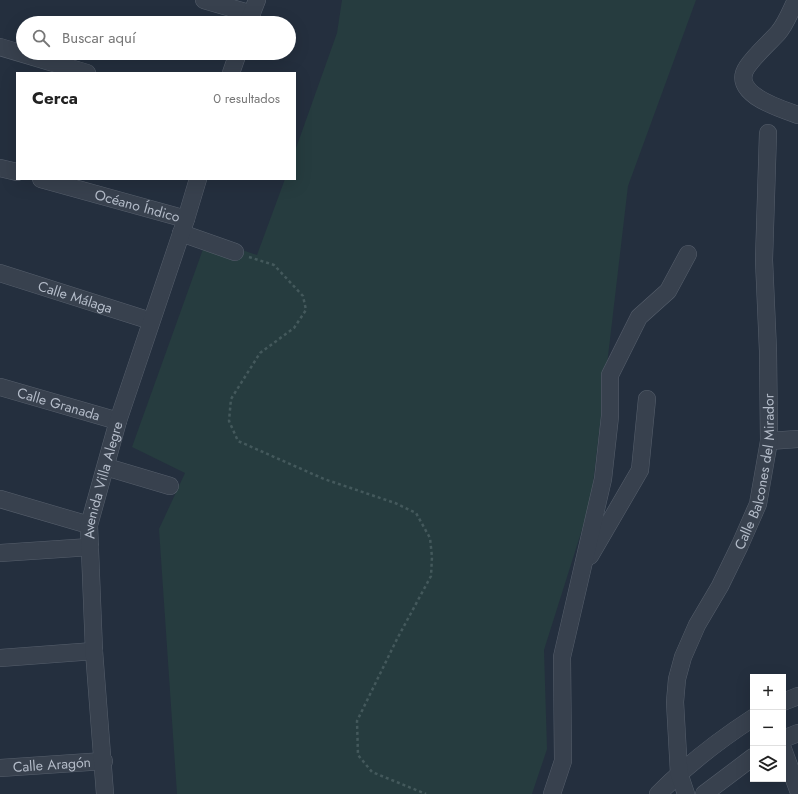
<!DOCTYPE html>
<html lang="es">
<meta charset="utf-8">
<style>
:root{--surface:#fff;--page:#f2f2f2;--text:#222;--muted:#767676;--line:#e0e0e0}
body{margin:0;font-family:Jost,sans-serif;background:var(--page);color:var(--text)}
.controls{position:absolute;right:12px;bottom:12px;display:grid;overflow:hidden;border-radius:0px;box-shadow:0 4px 16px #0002}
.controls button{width:36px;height:36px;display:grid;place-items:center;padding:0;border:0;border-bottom:1px solid var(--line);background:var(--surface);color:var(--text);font:20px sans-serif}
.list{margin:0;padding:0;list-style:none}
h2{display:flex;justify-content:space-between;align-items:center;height:52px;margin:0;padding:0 16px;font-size:17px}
h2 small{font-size:13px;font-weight:400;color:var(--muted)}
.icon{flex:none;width:22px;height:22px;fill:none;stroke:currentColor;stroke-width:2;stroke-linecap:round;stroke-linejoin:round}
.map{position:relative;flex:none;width:798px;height:794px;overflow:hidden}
.search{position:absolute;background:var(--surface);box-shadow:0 4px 16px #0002;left:16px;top:16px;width:280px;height:44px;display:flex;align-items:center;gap:10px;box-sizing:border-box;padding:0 14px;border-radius:22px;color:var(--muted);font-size:15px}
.panel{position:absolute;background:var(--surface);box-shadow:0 4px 16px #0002;left:16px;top:72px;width:280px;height:108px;border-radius:0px}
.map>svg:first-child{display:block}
.green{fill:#263c3f}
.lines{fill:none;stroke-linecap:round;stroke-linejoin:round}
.minor-casing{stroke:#565f6c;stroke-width:18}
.path{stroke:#44595c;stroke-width:2.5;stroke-dasharray:3 3;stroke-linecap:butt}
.minor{stroke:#38414e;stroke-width:17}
.labels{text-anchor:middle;stroke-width:4;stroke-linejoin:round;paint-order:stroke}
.street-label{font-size:14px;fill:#b4bcc9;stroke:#1d2633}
</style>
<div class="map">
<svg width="798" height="794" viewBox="0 0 798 794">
<rect width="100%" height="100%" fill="#242f3e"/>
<!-- green -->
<path class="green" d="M342,0H696L628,186L591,501L544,650L547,749L532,794H177L159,529L185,473L132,447L207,238L257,255L285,179H295V151L337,33Z"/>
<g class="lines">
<defs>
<g id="minor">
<path d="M204,0L252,14"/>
<path d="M796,0C791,10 786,24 778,33C768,44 756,54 747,67C729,94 782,109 798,115"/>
<path d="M248,23L257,0"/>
<path d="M0,47L87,73"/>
<path d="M231,73L238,53"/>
<path d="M0,168L17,172"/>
<path id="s1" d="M41,179L186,219"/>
<path d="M181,233L235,252"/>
<path id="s2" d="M0,273L151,321"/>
<path id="s3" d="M0,387L118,421"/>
<path d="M769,441L798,439"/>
<path d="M106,467L170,486"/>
<path d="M0,499L89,525"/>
<path d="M0,553L90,547"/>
<path d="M590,556L640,470L647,399"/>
<path d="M0,658L94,651"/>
<path d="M783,702L798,696"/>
<path d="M783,739L798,733"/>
<path d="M783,749L798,790"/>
<path id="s4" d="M0,768L104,761"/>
<path id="s5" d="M105,794L94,651L89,525L118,421L186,219L198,179"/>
<path d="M552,794L563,761L562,657L603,479L610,416V375L639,317L668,291L688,254"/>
<path d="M658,794C687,765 719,740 753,718"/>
<path id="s6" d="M686,794L679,773L675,702L677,679L683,657L697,625L720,586L740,545L758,504L769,441L768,351L764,260L768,133"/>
<path d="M704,794L753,757"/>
</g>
</defs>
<!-- minor casing -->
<use href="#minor" class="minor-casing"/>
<!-- path -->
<path class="path" d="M249,257L274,265L303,296L306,310L294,328L260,353L231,399L229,421L238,441L324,479L395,503L416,513L430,538L432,557L431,576L397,639L357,721L358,755L372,772L426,794"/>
<!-- minor -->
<use href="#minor" class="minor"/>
</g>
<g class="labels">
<!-- street labels -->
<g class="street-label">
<text dy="5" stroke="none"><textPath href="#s1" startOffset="100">Océano Índico</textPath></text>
<text dy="5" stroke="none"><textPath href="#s2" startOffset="79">Calle Málaga</textPath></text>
<text dy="5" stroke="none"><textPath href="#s3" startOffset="61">Calle Granada</textPath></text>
<text dy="5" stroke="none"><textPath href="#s6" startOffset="341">Calle Balcones del Mirador</textPath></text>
<text dy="5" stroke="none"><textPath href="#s5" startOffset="316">Avenida Villa Alegre</textPath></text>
<text dy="5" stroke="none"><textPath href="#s4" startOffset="52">Calle Aragón</textPath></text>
</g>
</g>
</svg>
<div class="controls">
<button>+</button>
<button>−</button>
<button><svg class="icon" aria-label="layers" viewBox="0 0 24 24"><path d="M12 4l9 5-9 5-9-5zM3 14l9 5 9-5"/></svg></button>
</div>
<div class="search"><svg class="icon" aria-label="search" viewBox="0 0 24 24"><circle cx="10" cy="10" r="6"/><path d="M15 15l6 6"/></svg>Buscar aquí</div>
<section class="panel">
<h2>Cerca<small>0 resultados</small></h2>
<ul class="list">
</ul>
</section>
</div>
